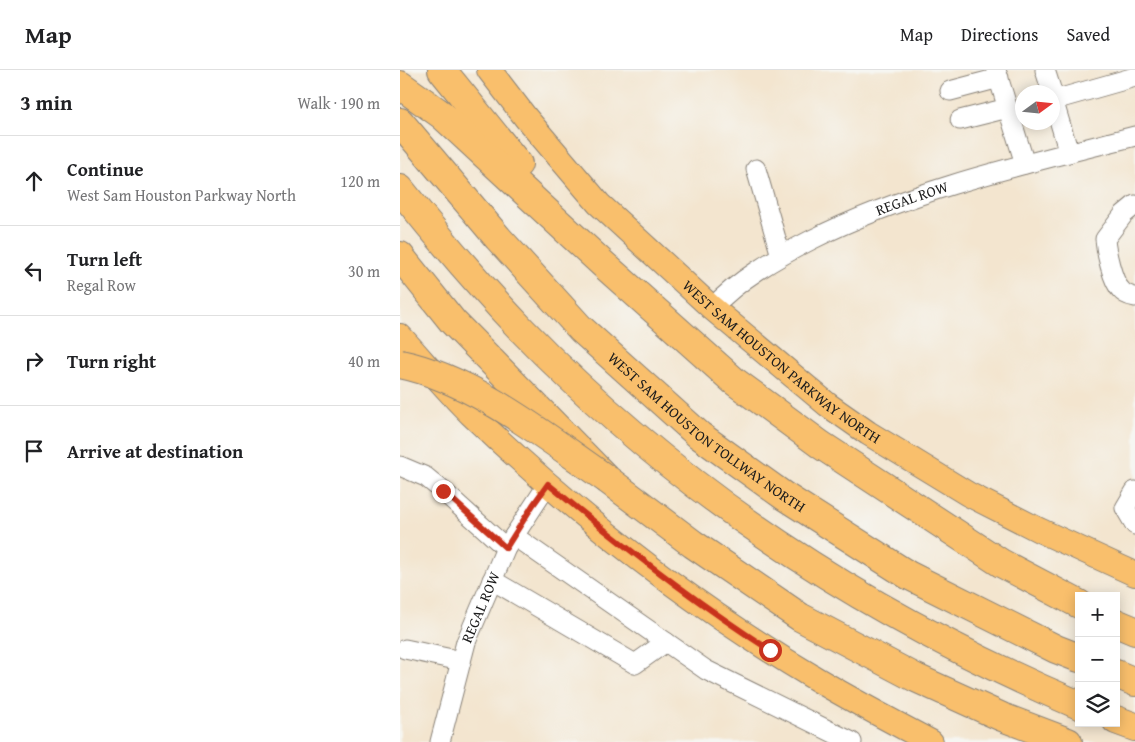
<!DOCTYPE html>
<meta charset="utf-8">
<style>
:root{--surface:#fff;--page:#f2f2f2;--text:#202124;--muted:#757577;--line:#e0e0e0}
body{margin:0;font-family:"Gentium Book Plus",serif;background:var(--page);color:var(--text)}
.controls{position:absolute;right:15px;bottom:15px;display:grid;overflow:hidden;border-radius:0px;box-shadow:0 2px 12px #0003}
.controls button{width:45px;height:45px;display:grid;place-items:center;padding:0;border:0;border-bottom:1px solid var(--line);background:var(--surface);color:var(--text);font:25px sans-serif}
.compass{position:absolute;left:615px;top:15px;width:45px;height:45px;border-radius:50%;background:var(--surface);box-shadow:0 2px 12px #0003;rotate:75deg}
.stop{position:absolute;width:15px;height:15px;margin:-11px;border:4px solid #c8321e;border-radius:50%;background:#fff}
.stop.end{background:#c8321e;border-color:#fff;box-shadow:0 1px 5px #0008}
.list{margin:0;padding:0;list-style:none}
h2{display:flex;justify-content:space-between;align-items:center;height:65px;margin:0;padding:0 20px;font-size:21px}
h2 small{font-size:16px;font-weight:400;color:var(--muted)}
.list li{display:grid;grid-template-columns:32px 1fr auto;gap:15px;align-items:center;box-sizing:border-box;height:90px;padding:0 20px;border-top:1px solid var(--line)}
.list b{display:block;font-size:19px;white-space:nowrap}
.list p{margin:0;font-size:16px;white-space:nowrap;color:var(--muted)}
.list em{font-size:16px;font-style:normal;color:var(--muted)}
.icon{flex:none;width:28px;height:28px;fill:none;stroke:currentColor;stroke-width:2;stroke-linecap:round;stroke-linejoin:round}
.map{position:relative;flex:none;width:735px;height:672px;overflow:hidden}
header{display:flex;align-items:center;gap:30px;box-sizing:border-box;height:70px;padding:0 25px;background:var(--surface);border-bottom:1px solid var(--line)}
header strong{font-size:24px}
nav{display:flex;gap:28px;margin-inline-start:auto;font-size:18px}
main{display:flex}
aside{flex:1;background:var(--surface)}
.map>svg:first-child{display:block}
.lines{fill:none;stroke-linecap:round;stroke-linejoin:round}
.minor-casing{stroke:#888076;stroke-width:21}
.major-casing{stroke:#888076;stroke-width:26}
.highway-casing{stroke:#888076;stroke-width:30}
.minor{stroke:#fff;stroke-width:19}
.major{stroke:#f9bf6c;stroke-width:24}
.highway{stroke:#f9bf6c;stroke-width:28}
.highway-bridge-casing{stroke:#888076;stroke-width:30;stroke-linecap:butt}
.highway-bridge{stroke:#f9bf6c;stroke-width:28}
.route{stroke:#c8321e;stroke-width:6}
.labels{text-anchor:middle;stroke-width:5;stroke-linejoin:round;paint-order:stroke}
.street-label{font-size:15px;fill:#1c1c1c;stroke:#f6f6f2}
</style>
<header>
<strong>Map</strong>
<nav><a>Map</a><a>Directions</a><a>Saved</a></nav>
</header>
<main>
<aside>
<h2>3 min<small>Walk · 190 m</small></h2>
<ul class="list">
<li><svg class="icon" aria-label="ahead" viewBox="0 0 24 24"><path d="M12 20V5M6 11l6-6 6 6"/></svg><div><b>Continue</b><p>West Sam Houston Parkway North</p></div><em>120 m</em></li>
<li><svg class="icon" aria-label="left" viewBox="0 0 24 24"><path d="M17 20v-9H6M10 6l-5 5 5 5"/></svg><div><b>Turn left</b><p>Regal Row</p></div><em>30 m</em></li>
<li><svg class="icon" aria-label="right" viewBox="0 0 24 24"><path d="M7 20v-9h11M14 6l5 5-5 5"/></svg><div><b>Turn right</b></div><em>40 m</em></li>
<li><svg class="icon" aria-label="arrive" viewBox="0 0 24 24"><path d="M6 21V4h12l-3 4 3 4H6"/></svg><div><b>Arrive at destination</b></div></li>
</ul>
</aside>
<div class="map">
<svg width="735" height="672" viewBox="0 0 735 672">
<rect width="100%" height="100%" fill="#f6f6f2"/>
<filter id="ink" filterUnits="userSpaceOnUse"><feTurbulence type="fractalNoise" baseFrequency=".02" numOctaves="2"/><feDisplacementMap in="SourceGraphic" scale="10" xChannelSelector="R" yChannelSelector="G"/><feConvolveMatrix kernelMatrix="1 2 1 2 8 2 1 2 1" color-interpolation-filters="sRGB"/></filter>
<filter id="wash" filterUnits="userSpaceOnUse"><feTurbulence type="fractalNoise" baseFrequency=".0096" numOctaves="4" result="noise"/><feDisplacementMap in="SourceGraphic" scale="20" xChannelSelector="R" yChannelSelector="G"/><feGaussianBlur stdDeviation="1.12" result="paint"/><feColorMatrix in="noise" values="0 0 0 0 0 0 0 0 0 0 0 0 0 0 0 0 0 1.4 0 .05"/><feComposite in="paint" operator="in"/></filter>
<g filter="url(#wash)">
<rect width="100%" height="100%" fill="#f3e5cf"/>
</g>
<g filter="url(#ink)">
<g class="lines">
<defs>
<g id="minor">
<path d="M596,0L625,94"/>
<path d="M645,0L652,22"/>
<path d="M550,21L599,8"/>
<path d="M652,26L669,83"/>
<path d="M654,30L735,7"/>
<path d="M560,50L608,38"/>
<path d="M356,99L381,186"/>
<path d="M735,135L724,144L705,169C706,181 712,211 721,220C724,224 730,226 735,227"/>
<path id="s1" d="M312,238C339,209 376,188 411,170C513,119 625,94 735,66"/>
<path d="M0,396L26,407L43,421L106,478"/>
<path d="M735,421L725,438L735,455"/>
<path d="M114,466L306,600L452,672"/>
<path d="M92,510L235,594L266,572"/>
<path d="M5,579L61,591"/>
<path id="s2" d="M40,672L66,572L106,478L148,414"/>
</g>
<g id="major">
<path id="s3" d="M89,0L126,48L199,134L312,238L428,335L468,363L568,424L639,460L735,504"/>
<path d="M0,266C24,292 46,320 71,344C176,445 293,536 418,610C455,632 493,652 531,672"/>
</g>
<g id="highway">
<path d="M42,0L118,94"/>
<path d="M0,15L42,45L203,194L334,311L421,375L601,493L679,534"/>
<path id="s4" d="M0,52L98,168L181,259L299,365L384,426L508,505L656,579L679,588"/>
<path d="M0,119C39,168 79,215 122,260C280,423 471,547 679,635"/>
<path d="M0,186L53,252L208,410L293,474L400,547L516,608L602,647L668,672"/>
<path d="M716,553L735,561"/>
<path d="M716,604L735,612"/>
<path d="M716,650L735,657"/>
</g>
</defs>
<!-- minor casing -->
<use href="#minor" class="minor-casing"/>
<!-- major casing -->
<use href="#major" class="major-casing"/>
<!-- highway casing -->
<use href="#highway" class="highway-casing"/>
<!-- minor -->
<use href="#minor" class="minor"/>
<!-- major -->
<use href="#major" class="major"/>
<!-- highway -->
<use href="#highway" class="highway"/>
<defs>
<path id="highway-bridge" d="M0,294C74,309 147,368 208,410"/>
</defs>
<!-- highway-bridge casing -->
<use href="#highway-bridge" class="highway-bridge-casing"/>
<!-- highway-bridge -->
<use href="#highway-bridge" class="highway-bridge"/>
</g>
</g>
<g class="lines" filter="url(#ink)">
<!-- route -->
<path class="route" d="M43,421L106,478L133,435L148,414C219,473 292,530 370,580"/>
</g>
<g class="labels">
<!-- street labels -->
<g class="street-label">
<text dy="5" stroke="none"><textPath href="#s1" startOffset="230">REGAL ROW</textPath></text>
<text dy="5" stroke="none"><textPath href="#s3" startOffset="415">WEST SAM HOUSTON PARKWAY NORTH</textPath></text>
<text dy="5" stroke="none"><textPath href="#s4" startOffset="438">WEST SAM HOUSTON TOLLWAY NORTH</textPath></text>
<text dy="5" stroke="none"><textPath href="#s2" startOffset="141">REGAL ROW</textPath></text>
</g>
</g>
</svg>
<div class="controls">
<button>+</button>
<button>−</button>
<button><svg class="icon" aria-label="layers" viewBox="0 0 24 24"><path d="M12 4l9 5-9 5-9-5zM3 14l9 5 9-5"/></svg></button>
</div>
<svg class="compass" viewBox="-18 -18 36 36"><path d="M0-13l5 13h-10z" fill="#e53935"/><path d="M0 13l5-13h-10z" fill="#757577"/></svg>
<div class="stop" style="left:370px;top:580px"></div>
<div class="stop end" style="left:43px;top:421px"></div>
</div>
</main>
